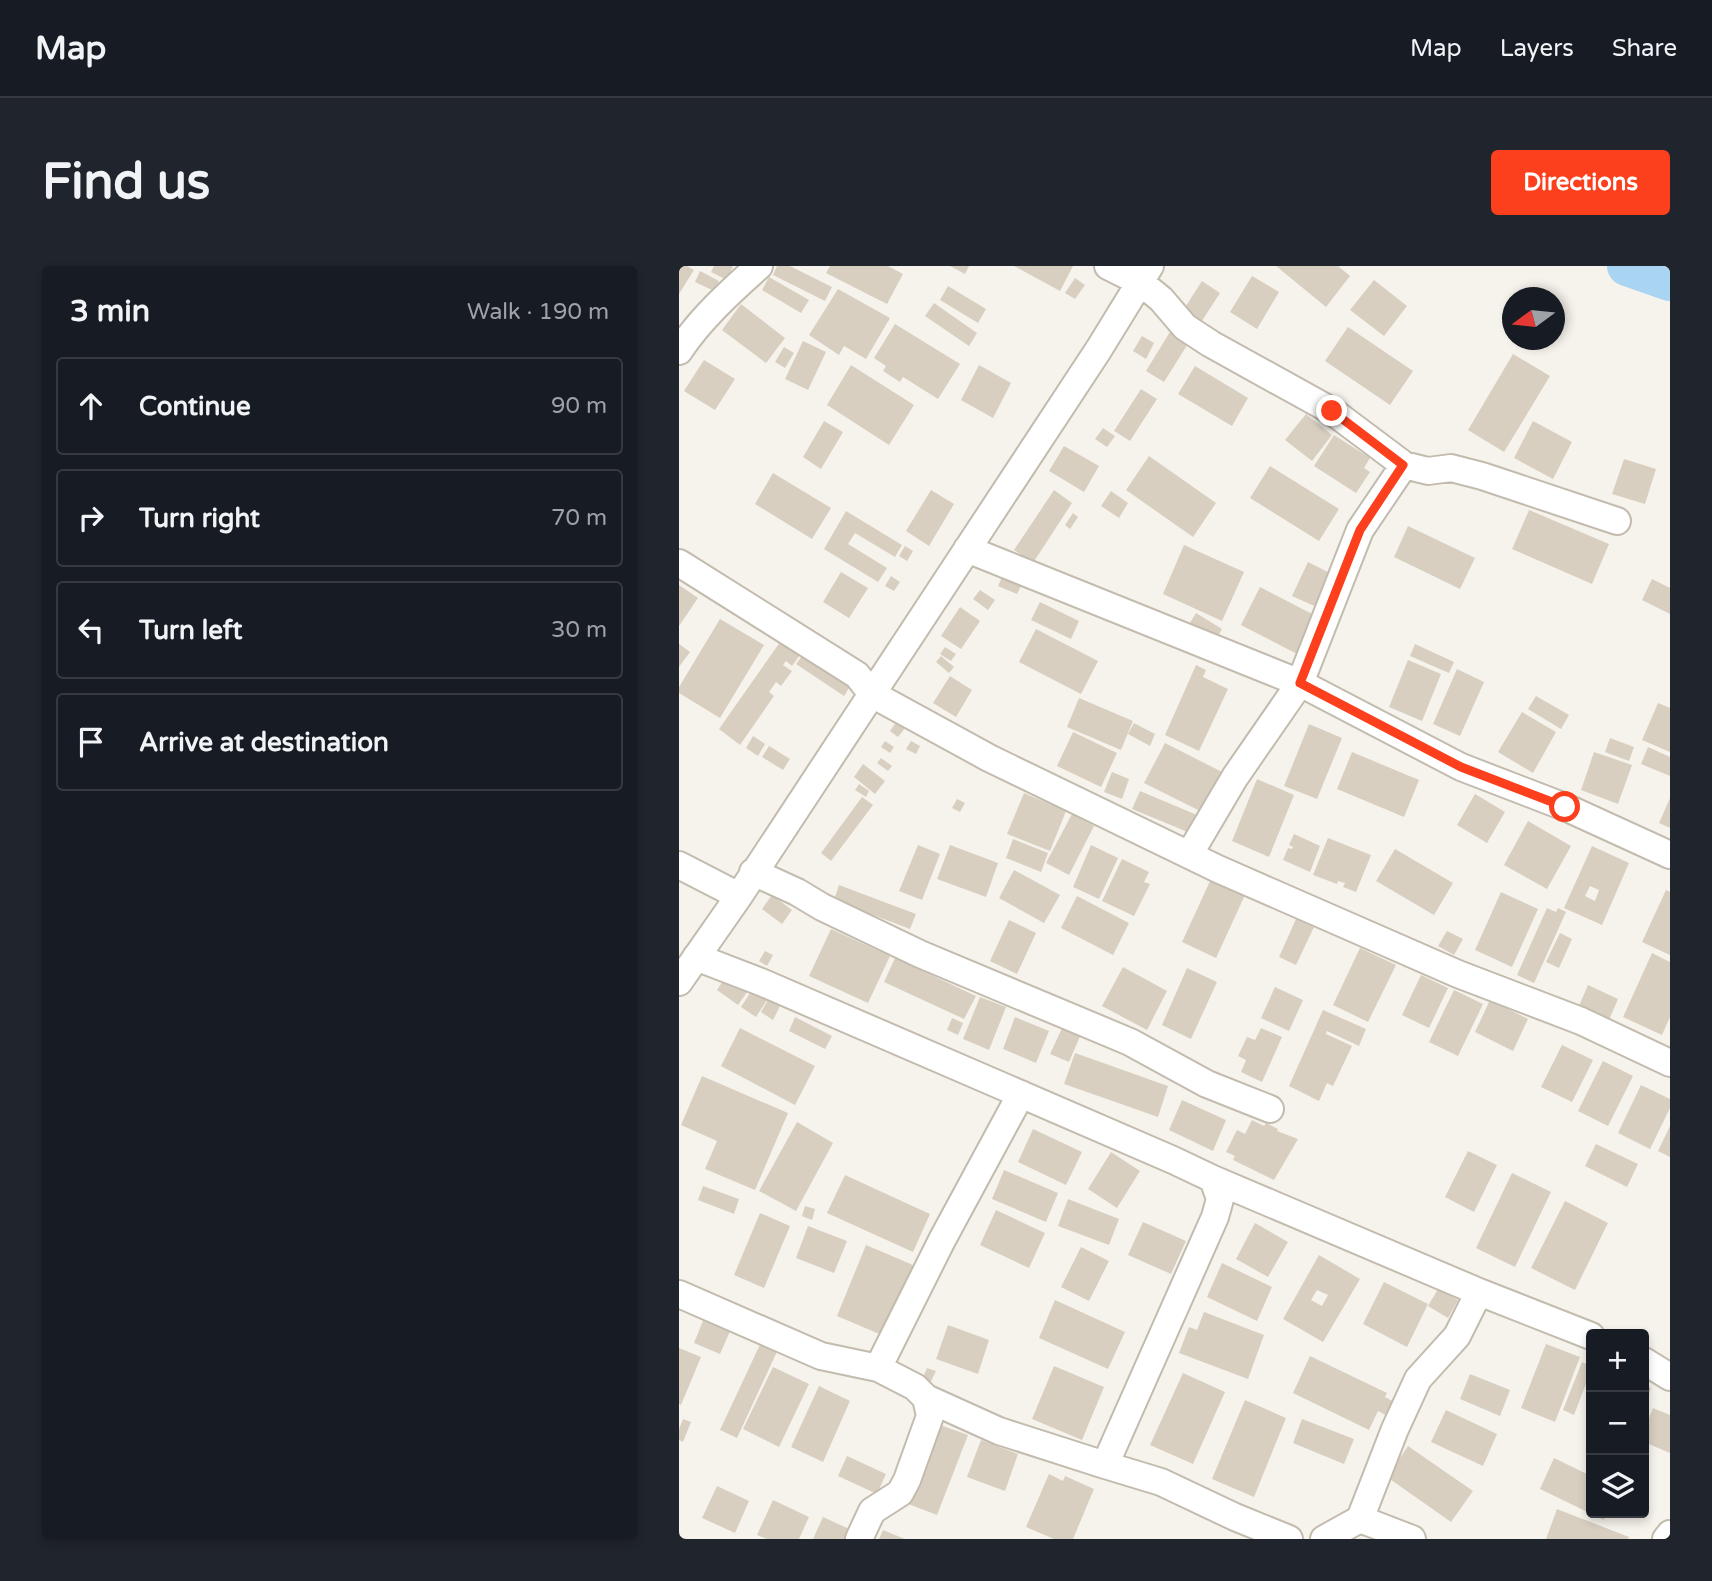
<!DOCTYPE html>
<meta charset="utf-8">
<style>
:root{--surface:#171b24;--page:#20242c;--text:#f1f3f6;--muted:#9ea1a6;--line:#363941;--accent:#fc3f1d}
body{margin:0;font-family:"Varela Round",sans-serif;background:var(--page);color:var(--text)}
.controls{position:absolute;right:21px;bottom:21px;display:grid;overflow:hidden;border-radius:7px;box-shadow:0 4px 10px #0003}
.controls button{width:63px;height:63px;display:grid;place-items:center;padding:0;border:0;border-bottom:2px solid var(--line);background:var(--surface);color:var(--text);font:35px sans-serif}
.compass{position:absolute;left:823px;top:21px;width:63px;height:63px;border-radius:50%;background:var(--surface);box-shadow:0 4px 10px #0003;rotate:255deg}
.stop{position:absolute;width:21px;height:21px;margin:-16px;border:5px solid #fc3f1d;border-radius:50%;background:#fff}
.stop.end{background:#fc3f1d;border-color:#fff;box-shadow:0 2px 7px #0008}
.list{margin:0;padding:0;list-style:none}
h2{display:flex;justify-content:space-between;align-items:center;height:91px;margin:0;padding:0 28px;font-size:30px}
h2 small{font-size:23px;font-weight:400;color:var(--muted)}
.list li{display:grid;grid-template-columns:46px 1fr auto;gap:21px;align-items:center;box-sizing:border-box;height:98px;margin:0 14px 14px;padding:0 14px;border:2px solid var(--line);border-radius:7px}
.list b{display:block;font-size:26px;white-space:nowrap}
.list em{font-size:23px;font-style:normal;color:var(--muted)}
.icon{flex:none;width:38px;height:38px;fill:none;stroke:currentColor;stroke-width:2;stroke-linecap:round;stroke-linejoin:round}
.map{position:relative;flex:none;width:991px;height:1273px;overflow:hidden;border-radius:7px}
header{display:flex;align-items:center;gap:42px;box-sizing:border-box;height:98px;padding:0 35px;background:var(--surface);border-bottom:2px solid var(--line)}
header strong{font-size:33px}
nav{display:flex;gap:38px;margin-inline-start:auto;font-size:24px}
.intro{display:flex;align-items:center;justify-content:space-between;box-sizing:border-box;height:168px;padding:0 42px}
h1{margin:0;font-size:49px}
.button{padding:18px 32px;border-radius:7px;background:var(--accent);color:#fff;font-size:24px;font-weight:700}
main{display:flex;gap:42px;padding:0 42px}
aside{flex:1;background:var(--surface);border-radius:7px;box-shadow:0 4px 10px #0003}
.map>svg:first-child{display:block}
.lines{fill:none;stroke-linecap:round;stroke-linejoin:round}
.river{stroke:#a9d4f2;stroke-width:40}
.building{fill:#d8cfc1;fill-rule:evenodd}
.minor-casing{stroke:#c2bbae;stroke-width:30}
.minor{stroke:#fff;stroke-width:26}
.route{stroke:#fc3f1d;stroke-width:9}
</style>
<header>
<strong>Map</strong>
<nav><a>Map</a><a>Layers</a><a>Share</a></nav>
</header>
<div class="intro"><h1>Find us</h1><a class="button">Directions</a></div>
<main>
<aside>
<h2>3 min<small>Walk · 190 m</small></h2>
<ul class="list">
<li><svg class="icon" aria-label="ahead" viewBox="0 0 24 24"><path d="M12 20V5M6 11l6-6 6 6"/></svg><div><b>Continue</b></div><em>90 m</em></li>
<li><svg class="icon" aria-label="right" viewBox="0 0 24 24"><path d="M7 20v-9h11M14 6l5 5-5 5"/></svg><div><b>Turn right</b></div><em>70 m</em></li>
<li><svg class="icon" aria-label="left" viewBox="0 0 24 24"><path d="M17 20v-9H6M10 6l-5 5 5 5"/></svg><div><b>Turn left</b></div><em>30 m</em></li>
<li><svg class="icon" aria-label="arrive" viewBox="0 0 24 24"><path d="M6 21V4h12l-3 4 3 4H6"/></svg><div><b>Arrive at destination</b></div></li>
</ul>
</aside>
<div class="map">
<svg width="991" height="1273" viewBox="0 0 991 1273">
<rect width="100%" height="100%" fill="#f6f3ec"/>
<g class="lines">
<!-- river -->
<path class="river" d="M948,0L991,15"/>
</g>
<!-- building -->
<path class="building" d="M0,0H8L15,4L0,28Z
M35,0H54L48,14L32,6Z
M98,0H111L153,21L146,35L94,9Z
M151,0H209L224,8L208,38L147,7Z
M271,0H290L286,8Z
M335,0H394L381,25Z
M597,0H659L671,10L647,41Z
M21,5L40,15L35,25L16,16Z
M573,10L600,26L578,63L551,46Z
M90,11L130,34L122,47L83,24Z
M396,12L406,19L396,33L386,27Z
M695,14L728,40L705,70L671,44Z
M523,15L541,27L521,58L503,46Z
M269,20L307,43L299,57L261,34Z
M159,23L211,52L187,93L165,80L160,89L130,69Z
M255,37L298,67L290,80L246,50Z
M62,38L106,72L87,97L43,64Z
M216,58L281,98L259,133L224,111L221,116L204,105L207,100L195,92Z
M494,61L512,73L485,116L467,105Z
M669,61L734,105L711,139L646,95Z
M463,70L475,77L467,93L454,85Z
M124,75L147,86L129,124L106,113Z
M105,81L115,87L106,102L96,96Z
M834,88L871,110L825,186L789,164Z
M25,94L56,113L36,144L5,125Z
M172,99L235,139L210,179L148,139Z
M300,99L332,117L314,152L282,134Z
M516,100L569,132L553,160L499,128Z
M462,123L478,133L451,175L435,165Z
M627,148L653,169L633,195L606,174Z
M145,155L164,166L142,203L124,191Z
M854,155L893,176L874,213L835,192Z
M424,162L436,170L428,181L416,173Z
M655,169L691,192L685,202L691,206L677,227L635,200Z
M385,180L420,200L405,226L370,205Z
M470,190L537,237L514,271L447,224Z
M945,193L977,203L966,238L933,228Z
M591,200L660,243L640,275L571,232Z
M94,207L152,242L133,273L76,238Z
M252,224L275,238L250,280L227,265Z
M375,224L393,237L354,297L335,284Z
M432,225L449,237L440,252L422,240Z
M850,244L930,278L913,318L833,283Z
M167,245L223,279L216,291L176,267L169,278L208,302L199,316L145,283Z
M394,247L399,251L391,263L386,259Z
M729,260L796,292L781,323L715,291Z
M505,279L565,306L543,355L484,328Z
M226,280L234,285L228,295L220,290Z
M629,296L657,310L642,343L613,330Z
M162,306L189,322L170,352L144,336Z
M212,310L221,316L215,325L206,320Z
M323,311L342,320L338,328L319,320Z
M973,313L991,322V348L963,334Z
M0,319L19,332L0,360Z
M581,321L641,352L622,390L562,359Z
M301,324L316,334L309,344L294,333Z
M361,336L400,355L392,373L352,354Z
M281,341L301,355L282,383L262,370Z
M517,347L543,363L536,376L509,360Z
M41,353L85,379L41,452L0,427V421Z
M357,363L419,395L402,428L340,396Z
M104,372L123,386L113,400L107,395L104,399L113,405L102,420L97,416L90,426L95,430L61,479L40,463Z
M0,378L11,386L0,401Z
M736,378L775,396L770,407L731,390Z
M266,381L277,388L272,395L261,388Z
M126,386L173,417L165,430L117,398Z
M262,390L275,401L270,407L257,396Z
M729,394L762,408L743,455L710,441Z
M517,399L527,404L524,411L549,423L520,485L486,469Z
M778,403L805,416L781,470L754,458Z
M271,410L293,424L277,451L254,437Z
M857,430L890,449L882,463L849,443Z
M400,432L454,455L442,484L388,461Z
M979,437L991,442V486L963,474Z
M843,446L877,466L854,507L819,486Z
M218,455L227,461L219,471L211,465Z
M455,457L476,468L471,480L449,468Z
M630,458L663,472L638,533L605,520Z
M394,466L438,487L422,521L378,500Z
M74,470L86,478L79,490L67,482Z
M931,472L955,481L950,495L926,486Z
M206,475L215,481L211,487L202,481Z
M232,475L241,480L237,488L227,483Z
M486,477L543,506L523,546L465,517Z
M90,480L111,493L104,504L83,491Z
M969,481L991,491V510L962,498Z
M673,486L740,514L725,551L658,523Z
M915,486L953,499L939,538L902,524Z
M202,492L213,500L209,505L198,497Z
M184,498L206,515L196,528L175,511Z
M433,506L450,513L443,533L425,526Z
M578,513L615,529L590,591L553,575Z
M180,518L190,525L187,531L176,524Z
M461,525L518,549L511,567L453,543Z
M345,527L387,545L371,585L328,568Z
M796,528L826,546L808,577L778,559Z
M183,531L194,539L152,595L142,587Z
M991,532V562L980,557Z
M278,533L286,537L281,546L273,542Z
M393,548L415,560L390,609L367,597Z
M849,555L892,580L868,623L825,599Z
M615,568L641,580L631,606L604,594L609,582L613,583L614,581L610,579Z
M649,572L692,589L677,626L664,621L666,617L659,615L658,618L634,609Z
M334,573L369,587L362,606L327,592Z
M239,579L261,588L243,634L220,625Z
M271,579L319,597L307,631L258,613Z
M412,579L439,592L420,633L394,621Z
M913,580L950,597L923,659L885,642ZM911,620L920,624L916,635L906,630Z
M716,583L774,617L755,649L697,615Z
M443,593L470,606L465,616L471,618L455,650L423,635Z
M335,604L381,629L365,657L320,632Z
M532,613L566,629L537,692L503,676Z
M160,619L237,648L231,663L155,634Z
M987,624L991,626V689L963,676Z
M822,626L859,643L833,701L796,684Z
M93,629L113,644L103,658L83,643Z
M398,630L450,657L434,689L382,662Z
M868,642L877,646L879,642L887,646L855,717L838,709Z
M617,653L635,661L617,699L600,691Z
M330,654L357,667L338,708L311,695Z
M152,663L211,690L189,737L130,710Z
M768,665L784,673L775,689L759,680Z
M881,667L893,673L880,702L867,696Z
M681,682L717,699L689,756L654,739Z
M86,685L94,689L88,700L80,695Z
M973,687L991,696V751L983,769L944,751Z
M216,692L297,730L285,753L205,716Z
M444,701L488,725L468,764L423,740Z
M508,702L538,716L512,773L483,759Z
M49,707L71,722L59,739L38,724Z
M742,709L769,722L750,762L723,749Z
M909,719L939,733L930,754L900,740Z
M596,721L624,734L610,765L582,752Z
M73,724L88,734L77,751L62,741Z
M775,724L804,738L779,790L750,776Z
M92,729L103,736L94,754L82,746Z
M301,731L327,741L310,784L284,773Z
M811,734L849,753L834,785L796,766Z
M644,744L687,763L680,780L648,765L647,768L673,780L654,820L648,817L640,835L610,820Z
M116,751L153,770L146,783L110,765Z
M336,751L370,765L357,797L324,783Z
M273,752L284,757L279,769L268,764Z
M384,760L402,768L390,796L371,788Z
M61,762L136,800L116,839L42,800Z
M582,762L603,771L583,816L562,806L567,794L559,790L568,771L576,774Z
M883,779L914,794L893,836L862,821Z
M396,787L489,820L479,851L385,818Z
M924,795L954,810L929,860L899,845Z
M23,810L109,847L76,924L26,903L38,875L2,859Z
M962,819L991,833V842L971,883L939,867Z
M503,834L547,854L534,885L490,864Z
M573,854L585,860L587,857L599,863L598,865L619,873L595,914L554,894L556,890L547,886L558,864L566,868Z
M118,856L154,877L117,945L80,925Z
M991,860V891L979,885Z
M354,863L403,886L387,919L339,896Z
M917,878L959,898L948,921L906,900Z
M789,885L818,899L795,946L766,931Z
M432,886L461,905L438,942L409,923Z
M325,904L379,927L367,956L313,933Z
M833,907L872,926L836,1001L797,982Z
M166,909L251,948L234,986L148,947Z
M24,920L60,933L55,948L19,934Z
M389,933L440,953L430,979L379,960Z
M886,935L929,957L896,1024L852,1002Z
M126,940L136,943L133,954L123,950Z
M317,944L366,967L350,1002L301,979Z
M81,947L111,960L85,1022L55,1009Z
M464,956L507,975L492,1008L449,989Z
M576,957L609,976L589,1011L557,993Z
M129,960L168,975L155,1007L117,992Z
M187,979L234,999L205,1070L158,1050Z
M402,981L430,995L410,1035L382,1021Z
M640,989L681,1013L644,1076L604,1053ZM638,1024L649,1029L643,1040L632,1034Z
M543,997L593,1021L578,1055L528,1031Z
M705,1016L749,1038L728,1081L684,1058Z
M759,1023L779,1034L769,1052L749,1040Z
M376,1034L446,1066L429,1103L360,1072Z
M525,1046L585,1069L569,1113L500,1087L510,1061L518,1064Z
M25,1052L52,1063L41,1088L15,1077Z
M269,1059L310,1074L299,1108L257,1093Z
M84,1072L101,1079L58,1172L41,1164Z
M867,1078L901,1091L876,1156L842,1142Z
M0,1082L22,1091L2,1139L0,1138Z
M631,1090L708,1127L706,1131L717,1137L710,1151L699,1145L690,1164L614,1127Z
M903,1096L912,1100V1105L895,1149L884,1144Z
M375,1100L425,1121L403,1174L353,1153Z
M94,1101L130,1118L100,1181L64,1163Z
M248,1102L257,1105L251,1117L243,1114Z
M504,1107L546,1126L514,1198L471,1179Z
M791,1108L831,1124L821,1150L781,1133Z
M140,1120L171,1135L144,1196L112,1181Z
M965,1120L972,1122L965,1142Z
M566,1134L607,1152L575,1231L533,1213Z
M974,1142L991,1149V1187L965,1176V1165Z
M767,1144L818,1168L804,1200L752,1176Z
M4,1153L12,1156L4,1176L0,1174V1163Z
M623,1153L675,1173L665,1198L614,1177Z
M253,1156L289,1169L258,1249L224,1236Z
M302,1174L339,1188L326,1225L288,1211Z
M729,1180L794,1225L772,1256L708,1211Z
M168,1190L207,1208L198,1228L159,1210Z
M875,1192L912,1210V1247H928L925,1254L861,1223Z
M370,1208L384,1215L386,1210L415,1223L394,1273H375L347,1261Z
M38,1220L70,1235L56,1267L23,1252Z
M94,1234L130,1251L120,1273H88L78,1269Z
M878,1243L950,1271L949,1273H867Z
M144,1251L179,1267L176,1273H134Z
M204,1264L226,1273H200Z"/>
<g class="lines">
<defs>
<path id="minor" d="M429,0L461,16L482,33L506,61L532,78L653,145L725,199L749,205L772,202L803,210L938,255
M0,85C21,53 52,25 80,0
M288,283L621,417L782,501L886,541L991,589
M0,297L178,409L193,428L310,492L539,603L779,708L902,755L991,797
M510,589L556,511L621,417L681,264L725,199
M0,599L60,630
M74,606L118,626L143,641L241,688L451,776L528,818L591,843
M17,691L82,716L494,894L534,913L800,1026L912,1070
M0,716L60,630L420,83L471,0
M0,1028L142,1090L199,1102L236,1121L247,1132L251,1150L228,1214L221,1227L193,1245L180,1273
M965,1095L991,1111
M199,1102L263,974L342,828
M247,1132L320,1165L426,1199L536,951L541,933L534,913
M426,1199L482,1216L556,1251L610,1273
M681,1253L733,1273
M645,1273L681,1253L716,1163L739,1113L778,1070L800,1026
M987,1273L991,1268"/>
</defs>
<!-- minor casing -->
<use href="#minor" class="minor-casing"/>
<!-- minor -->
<use href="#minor" class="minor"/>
</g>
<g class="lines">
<!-- route -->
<path class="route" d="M653,145L724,199L681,264L621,417L782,501L886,541"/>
</g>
</svg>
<div class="controls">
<button>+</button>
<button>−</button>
<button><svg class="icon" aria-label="layers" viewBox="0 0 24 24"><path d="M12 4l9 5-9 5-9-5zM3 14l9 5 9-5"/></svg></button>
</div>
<svg class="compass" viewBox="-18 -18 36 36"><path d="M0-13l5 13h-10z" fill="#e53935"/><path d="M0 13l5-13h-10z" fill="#9ea1a6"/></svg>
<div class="stop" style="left:886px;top:541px"></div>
<div class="stop end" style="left:653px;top:145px"></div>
</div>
</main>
